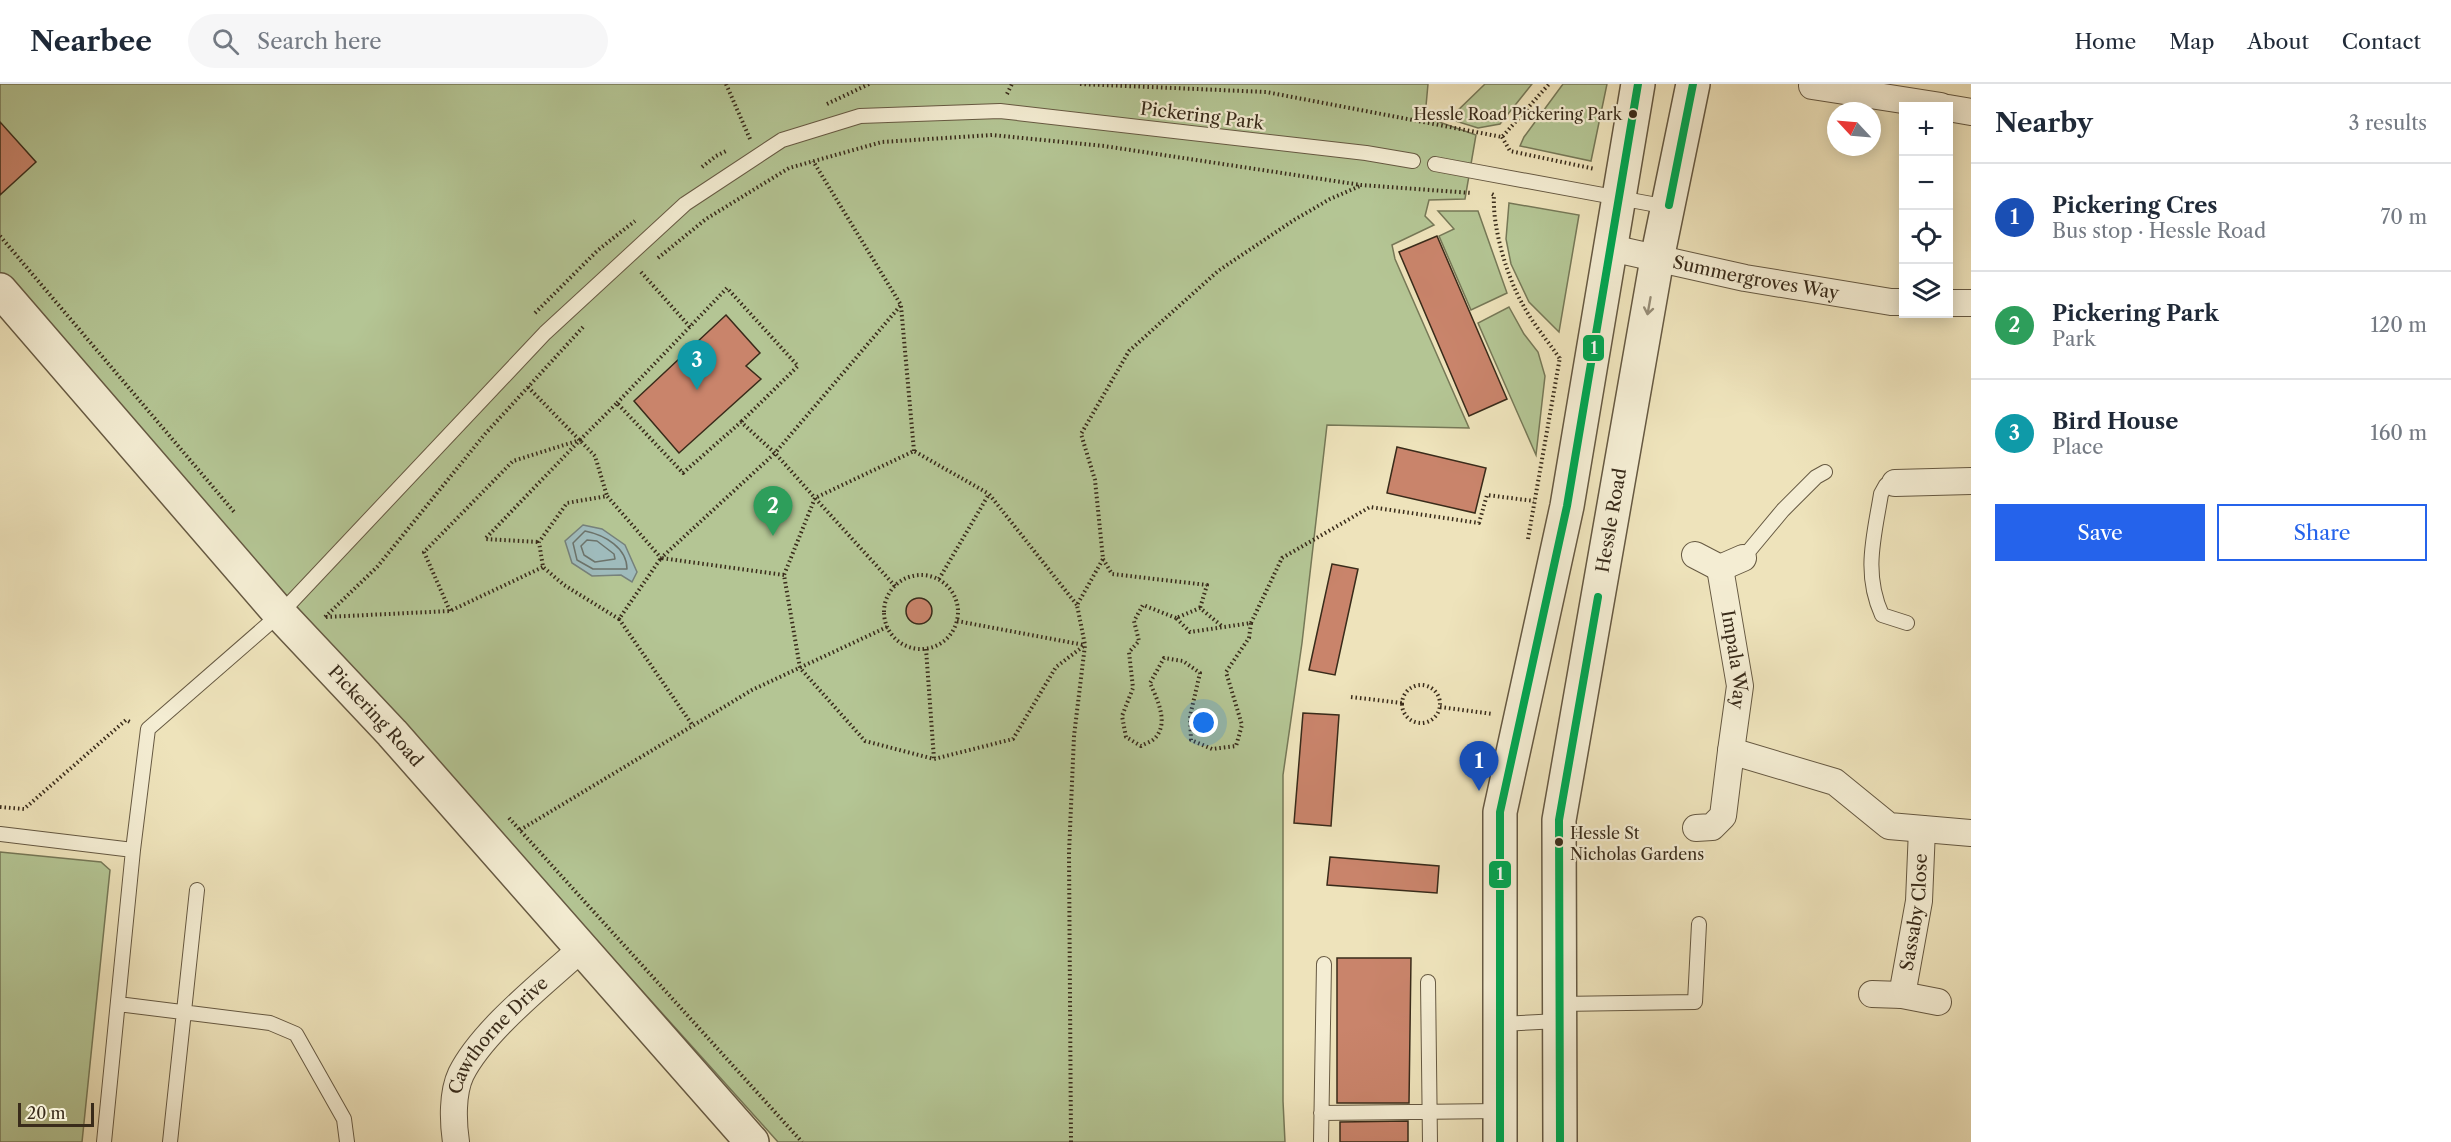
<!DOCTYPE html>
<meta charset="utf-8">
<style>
:root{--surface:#fff;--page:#f6f6f7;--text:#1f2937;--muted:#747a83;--line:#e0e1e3;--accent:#2563eb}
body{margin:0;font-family:"Libre Caslon Text",serif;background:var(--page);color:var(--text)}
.controls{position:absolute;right:18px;top:18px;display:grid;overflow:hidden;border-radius:0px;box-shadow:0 3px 15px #0003}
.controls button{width:54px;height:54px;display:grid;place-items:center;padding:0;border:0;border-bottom:2px solid var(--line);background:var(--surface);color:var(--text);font:30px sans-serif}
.compass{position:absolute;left:1827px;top:18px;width:54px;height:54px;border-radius:50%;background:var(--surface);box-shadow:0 3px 15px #0003;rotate:296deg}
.scale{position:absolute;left:18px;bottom:15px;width:76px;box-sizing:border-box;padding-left:6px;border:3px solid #392b1a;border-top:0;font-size:16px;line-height:21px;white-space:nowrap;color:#392b1a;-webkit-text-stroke:4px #f4edd3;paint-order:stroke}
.you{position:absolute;left:1204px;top:639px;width:21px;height:21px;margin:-15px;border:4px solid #fff;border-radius:50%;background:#1a73e8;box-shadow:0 0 0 9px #1a73e833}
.badge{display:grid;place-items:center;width:39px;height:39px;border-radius:50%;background:var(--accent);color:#fff;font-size:20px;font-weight:700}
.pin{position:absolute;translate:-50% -50px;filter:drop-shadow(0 2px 3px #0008)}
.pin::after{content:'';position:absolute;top:32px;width:21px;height:18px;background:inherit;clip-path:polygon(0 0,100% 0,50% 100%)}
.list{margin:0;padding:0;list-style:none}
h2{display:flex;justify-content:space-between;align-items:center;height:78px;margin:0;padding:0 24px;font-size:26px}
h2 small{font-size:20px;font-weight:400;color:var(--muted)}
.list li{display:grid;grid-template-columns:39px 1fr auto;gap:18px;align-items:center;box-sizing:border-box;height:108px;padding:0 24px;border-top:2px solid var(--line)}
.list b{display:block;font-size:22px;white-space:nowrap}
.list p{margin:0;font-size:20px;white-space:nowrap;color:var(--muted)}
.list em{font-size:20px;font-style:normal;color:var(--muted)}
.actions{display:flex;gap:12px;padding:18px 24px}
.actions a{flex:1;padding:14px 0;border:2px solid var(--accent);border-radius:0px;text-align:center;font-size:21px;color:var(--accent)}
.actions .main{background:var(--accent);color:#fff}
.icon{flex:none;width:33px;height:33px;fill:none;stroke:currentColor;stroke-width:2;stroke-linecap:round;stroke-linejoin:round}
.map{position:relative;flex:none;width:1971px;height:1058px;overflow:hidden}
header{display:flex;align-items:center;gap:36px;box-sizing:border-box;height:84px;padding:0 30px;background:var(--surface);border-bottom:2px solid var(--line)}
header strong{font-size:28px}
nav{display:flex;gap:33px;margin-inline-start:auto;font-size:21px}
.search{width:420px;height:54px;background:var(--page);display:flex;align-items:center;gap:15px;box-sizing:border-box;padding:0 21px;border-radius:33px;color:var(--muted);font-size:22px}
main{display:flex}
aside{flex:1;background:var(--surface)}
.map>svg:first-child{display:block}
.green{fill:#b4c594;stroke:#767857;stroke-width:1.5}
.water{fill:#9fbbbc;stroke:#76817b;stroke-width:1.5}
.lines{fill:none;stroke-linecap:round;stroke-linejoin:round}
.shore{stroke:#6c736b;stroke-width:1.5}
.building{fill:#c9846b;stroke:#392b1a;stroke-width:1.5}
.service-casing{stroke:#665942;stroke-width:16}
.minor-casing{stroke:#665942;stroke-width:28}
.tertiary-casing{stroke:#665942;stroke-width:36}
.path{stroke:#392b1a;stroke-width:4;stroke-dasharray:1.5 3;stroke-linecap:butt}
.service{stroke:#f4edd3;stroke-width:14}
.minor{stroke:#f4edd3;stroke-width:26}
.tertiary{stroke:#f4edd3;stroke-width:33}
.bus-1-casing{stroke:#f4edd3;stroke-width:12}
.bus-1{stroke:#00a651;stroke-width:8}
.oneway{stroke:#968c76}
.bus-dot{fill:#392b1a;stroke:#f4edd3;stroke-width:2}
.labels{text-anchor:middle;stroke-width:4.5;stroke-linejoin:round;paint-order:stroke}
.bus-label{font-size:16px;fill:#392b1a;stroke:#f4edd3;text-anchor:end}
.street-label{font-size:18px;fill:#392b1a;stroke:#f4edd3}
.line-badge{stroke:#f4edd3;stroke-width:2}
.badge-label{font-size:16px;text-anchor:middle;font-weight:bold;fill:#fff}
</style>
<header>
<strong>Nearbee</strong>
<div class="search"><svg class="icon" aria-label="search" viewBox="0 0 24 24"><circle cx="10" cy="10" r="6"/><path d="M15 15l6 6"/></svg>Search here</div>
<nav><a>Home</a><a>Map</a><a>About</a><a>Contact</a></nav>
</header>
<main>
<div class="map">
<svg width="1971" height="1058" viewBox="0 0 1971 1058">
<rect width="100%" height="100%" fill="#eee3bb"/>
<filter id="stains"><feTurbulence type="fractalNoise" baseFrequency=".00333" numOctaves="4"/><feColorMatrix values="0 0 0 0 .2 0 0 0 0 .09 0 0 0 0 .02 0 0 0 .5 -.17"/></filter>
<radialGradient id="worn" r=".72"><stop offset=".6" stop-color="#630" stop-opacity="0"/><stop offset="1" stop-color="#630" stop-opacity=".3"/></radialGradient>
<!-- green -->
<path class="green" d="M0,0H1428L1425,33L1476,51L1465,115L1429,116L1425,132L1434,141L1392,161L1395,175L1469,344L1327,341L1302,559L1283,691V1017L1285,1058H778L0,193Z
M1485,0H1532L1500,40L1478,44L1449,35Z
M1563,0H1607L1591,77L1520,62L1524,53Z
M1509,119L1579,131L1559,248L1529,218L1511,180L1506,155Z
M1438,127H1478L1507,209L1471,226L1439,152L1454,145Z
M1509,223L1524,250L1538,268L1545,292L1536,371L1478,239Z
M0,768L101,778L110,786L82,1058H0Z"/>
<!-- water -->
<path class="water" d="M583,441L602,445L625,461L637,488L632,498L621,491L592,492L572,479L565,457Z"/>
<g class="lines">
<!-- shore -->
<path class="shore" d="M585,447C605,451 627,464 627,485H593L577,476L573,459Z
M587,456L597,457L614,470L615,475L595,478L584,471L581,462Z"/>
</g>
<!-- building -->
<path class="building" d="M0,38L36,78L0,111Z
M1437,152L1507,315L1469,332L1399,168Z
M726,231L760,269L746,282L761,295L679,369L634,317Z
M1397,363L1486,384L1475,429L1387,409Z
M1332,480L1358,485L1335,591L1309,586Z
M906 527a13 13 0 1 1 26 0a13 13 0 1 1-26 0Z
M1303,629L1339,631L1331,742L1294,739Z
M1330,773L1439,782L1437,809L1327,801Z
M1337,874H1411L1409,1019H1337Z
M1408,1037V1058H1340V1038Z"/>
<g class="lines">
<defs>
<path id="service" d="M1435,80L1668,123
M1895,399L1886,401L1881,410C1874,453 1863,489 1882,531L1907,539
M1743,474L1783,426L1816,393L1825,388
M0,750L133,766
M1428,898L1430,1058
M118,920L270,939L296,950L344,1035L347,1058
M1559,920L1695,918L1699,840
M1500,940L1559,937
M1321,1029L1500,1027
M104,1058L133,766L148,645L280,530L545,249L685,120L782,56L860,32L1000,27L1366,69L1413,77
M170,1058L197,806
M1321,1058L1324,880"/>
<g id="minor">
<path d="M1812,2L1941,22"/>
<path d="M1948,24L1971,28"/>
<path id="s1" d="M1611,164L1745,194L1891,218H1904"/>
<path d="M1948,219H1971"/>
<path d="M1895,399L1971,397"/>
<path d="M1695,471L1720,484L1743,474"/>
<path id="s2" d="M1720,484L1740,602L1731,667L1835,698L1889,742L1971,749"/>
<path d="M1696,744L1712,743L1723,732L1731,667"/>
<path d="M1872,910L1902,911L1938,918"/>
<path id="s3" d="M1902,911L1919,817L1922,745"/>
<path id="s4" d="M456,1058C453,1038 452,1009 461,990C483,946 545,898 582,864"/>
</g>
<g id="tertiary">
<path id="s5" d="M0,206L280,530L392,649L752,1058"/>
<path d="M1500,1058V728L1567,422L1638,0"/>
<path id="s6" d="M1560,1058L1559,736L1657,175L1693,0"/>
</g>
</defs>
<!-- service casing -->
<use href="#service" class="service-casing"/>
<!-- minor casing -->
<use href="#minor" class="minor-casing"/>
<!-- tertiary casing -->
<use href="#tertiary" class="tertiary-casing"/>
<!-- path -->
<path class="path" d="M726,0L750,55
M1080,0L1266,8L1502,53L1549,0
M1007,10L1012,0
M827,20L869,0
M1502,53L1510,67L1595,85
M702,83L716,72L728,66
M1492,110L1494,111C1492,143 1507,193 1523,221C1533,240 1548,257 1560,275
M0,152L235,429
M658,174L706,135L789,84L882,58L992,51L1104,62L1361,101L1472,109
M641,188L690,243
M901,222L914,367
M535,229L598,166L635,137
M528,303L595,372L607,412
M617,319L727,204L798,282L741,338
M580,356L617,319L683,389L741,338L775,369L901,221L813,77
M1528,455L1560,273
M1103,475L1112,490L1207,501L1200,524
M784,491L661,474L619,535L564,501L543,483L539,458L567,419L607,412L661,474L775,369L815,414L784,491L800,584L865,657L934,675L1013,655L1056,583L1085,561
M884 528a37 37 0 1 1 74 0a37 37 0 1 1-74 0Z
M939,495L989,410L1077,521
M895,502L815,414L914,367L989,410
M450,527L424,468L513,377L580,356L485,455L539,458
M325,533L377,483L485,350L584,242
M326,533L450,527L543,483
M1176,534L1143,521L1134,537L1139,557L1129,568L1133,604L1122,632L1126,653L1141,662C1144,660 1151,658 1154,655C1170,640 1157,615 1150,599L1164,574L1183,577L1200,589L1190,632L1191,656L1212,665L1236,662L1242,641L1226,588L1249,554L1251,539L1190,548L1176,534L1200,524L1223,543
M619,535L693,642
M957,537L1084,561
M1251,539L1282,474L1370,423L1479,439L1487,411L1534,417
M926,565L934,675
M1402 620a19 19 0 1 1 38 0a19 19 0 1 1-38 0Z
M1351,613L1402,619
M1440,623L1493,630
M0,723L24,725L126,636L130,638
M509,734L802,1058
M520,746L752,606L887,543
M1071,1058L1069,769L1074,652L1085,561L1077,521L1103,475L1095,396L1081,350L1129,267L1218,187L1294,136L1330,115L1360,102"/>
<!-- service -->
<use href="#service" class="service"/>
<!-- minor -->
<use href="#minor" class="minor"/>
<!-- tertiary -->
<use href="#tertiary" class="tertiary"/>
<defs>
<path id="bus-1" d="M1669,121L1693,0
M1500,1058V728L1567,422L1638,0
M1560,1058L1559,736L1598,513"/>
</defs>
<!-- bus-1 casing -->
<use href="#bus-1" class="bus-1-casing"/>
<!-- bus-1 -->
<use href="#bus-1" class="bus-1"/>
</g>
<!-- one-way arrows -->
<defs><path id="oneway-shaft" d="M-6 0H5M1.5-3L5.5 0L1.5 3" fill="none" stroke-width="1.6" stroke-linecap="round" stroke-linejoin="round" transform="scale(1.5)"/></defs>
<use class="oneway" href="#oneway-shaft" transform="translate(1649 222) rotate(100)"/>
<!-- markers -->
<g class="bus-dot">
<circle cx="1633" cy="30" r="5"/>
<circle cx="1559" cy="758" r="5"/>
</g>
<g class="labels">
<!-- bus labels -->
<g class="bus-label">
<text x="1622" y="36">Hessle Road Pickering Park</text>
<text x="1570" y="755" text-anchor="start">Hessle St<tspan x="1570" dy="21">Nicholas Gardens</tspan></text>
</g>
<!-- street labels -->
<g class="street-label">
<text transform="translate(1202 32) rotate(7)" y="6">Pickering Park</text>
<text dy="6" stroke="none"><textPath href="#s1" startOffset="148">Summergroves Way</textPath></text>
<text dy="6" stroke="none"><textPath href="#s6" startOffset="626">Hessle Road</textPath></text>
<text dy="6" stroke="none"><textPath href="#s2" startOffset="93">Impala Way</textPath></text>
<text dy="6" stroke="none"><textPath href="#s5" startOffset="568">Pickering Road</textPath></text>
<text dy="6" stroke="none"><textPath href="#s3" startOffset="84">Sassaby Close</textPath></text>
<text dy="6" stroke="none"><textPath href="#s4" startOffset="122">Cawthorne Drive</textPath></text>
</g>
</g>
<g class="line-badge">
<rect x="1582" y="250" width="23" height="28" rx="6" fill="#00a651"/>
<rect x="1488" y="776" width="24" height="29" rx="6" fill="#00a651"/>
</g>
<g class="badge-label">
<text x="1594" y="270">1</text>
<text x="1500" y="796">1</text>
</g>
<rect width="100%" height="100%" filter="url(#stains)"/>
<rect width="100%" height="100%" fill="url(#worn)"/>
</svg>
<div class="controls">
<button>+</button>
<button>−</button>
<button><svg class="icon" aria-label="locate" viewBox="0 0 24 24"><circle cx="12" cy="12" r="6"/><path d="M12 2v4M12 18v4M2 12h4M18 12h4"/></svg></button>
<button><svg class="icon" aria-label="layers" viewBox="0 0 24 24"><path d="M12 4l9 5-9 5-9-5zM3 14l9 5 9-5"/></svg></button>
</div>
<svg class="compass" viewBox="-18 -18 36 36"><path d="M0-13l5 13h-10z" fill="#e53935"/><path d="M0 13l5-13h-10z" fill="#747a83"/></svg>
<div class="scale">20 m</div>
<div class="you"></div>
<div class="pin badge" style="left:1479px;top:707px;background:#1a4fb4">1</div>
<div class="pin badge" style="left:773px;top:452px;background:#2e9e5b">2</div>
<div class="pin badge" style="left:697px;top:306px;background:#0f9aa8">3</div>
</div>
<aside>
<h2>Nearby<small>3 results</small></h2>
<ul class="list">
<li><span class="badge" style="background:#1a4fb4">1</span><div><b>Pickering Cres</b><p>Bus stop · Hessle Road</p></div><em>70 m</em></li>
<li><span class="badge" style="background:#2e9e5b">2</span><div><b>Pickering Park</b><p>Park</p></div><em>120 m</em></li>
<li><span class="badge" style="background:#0f9aa8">3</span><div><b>Bird House</b><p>Place</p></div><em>160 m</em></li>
</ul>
<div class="actions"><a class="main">Save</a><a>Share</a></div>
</aside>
</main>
